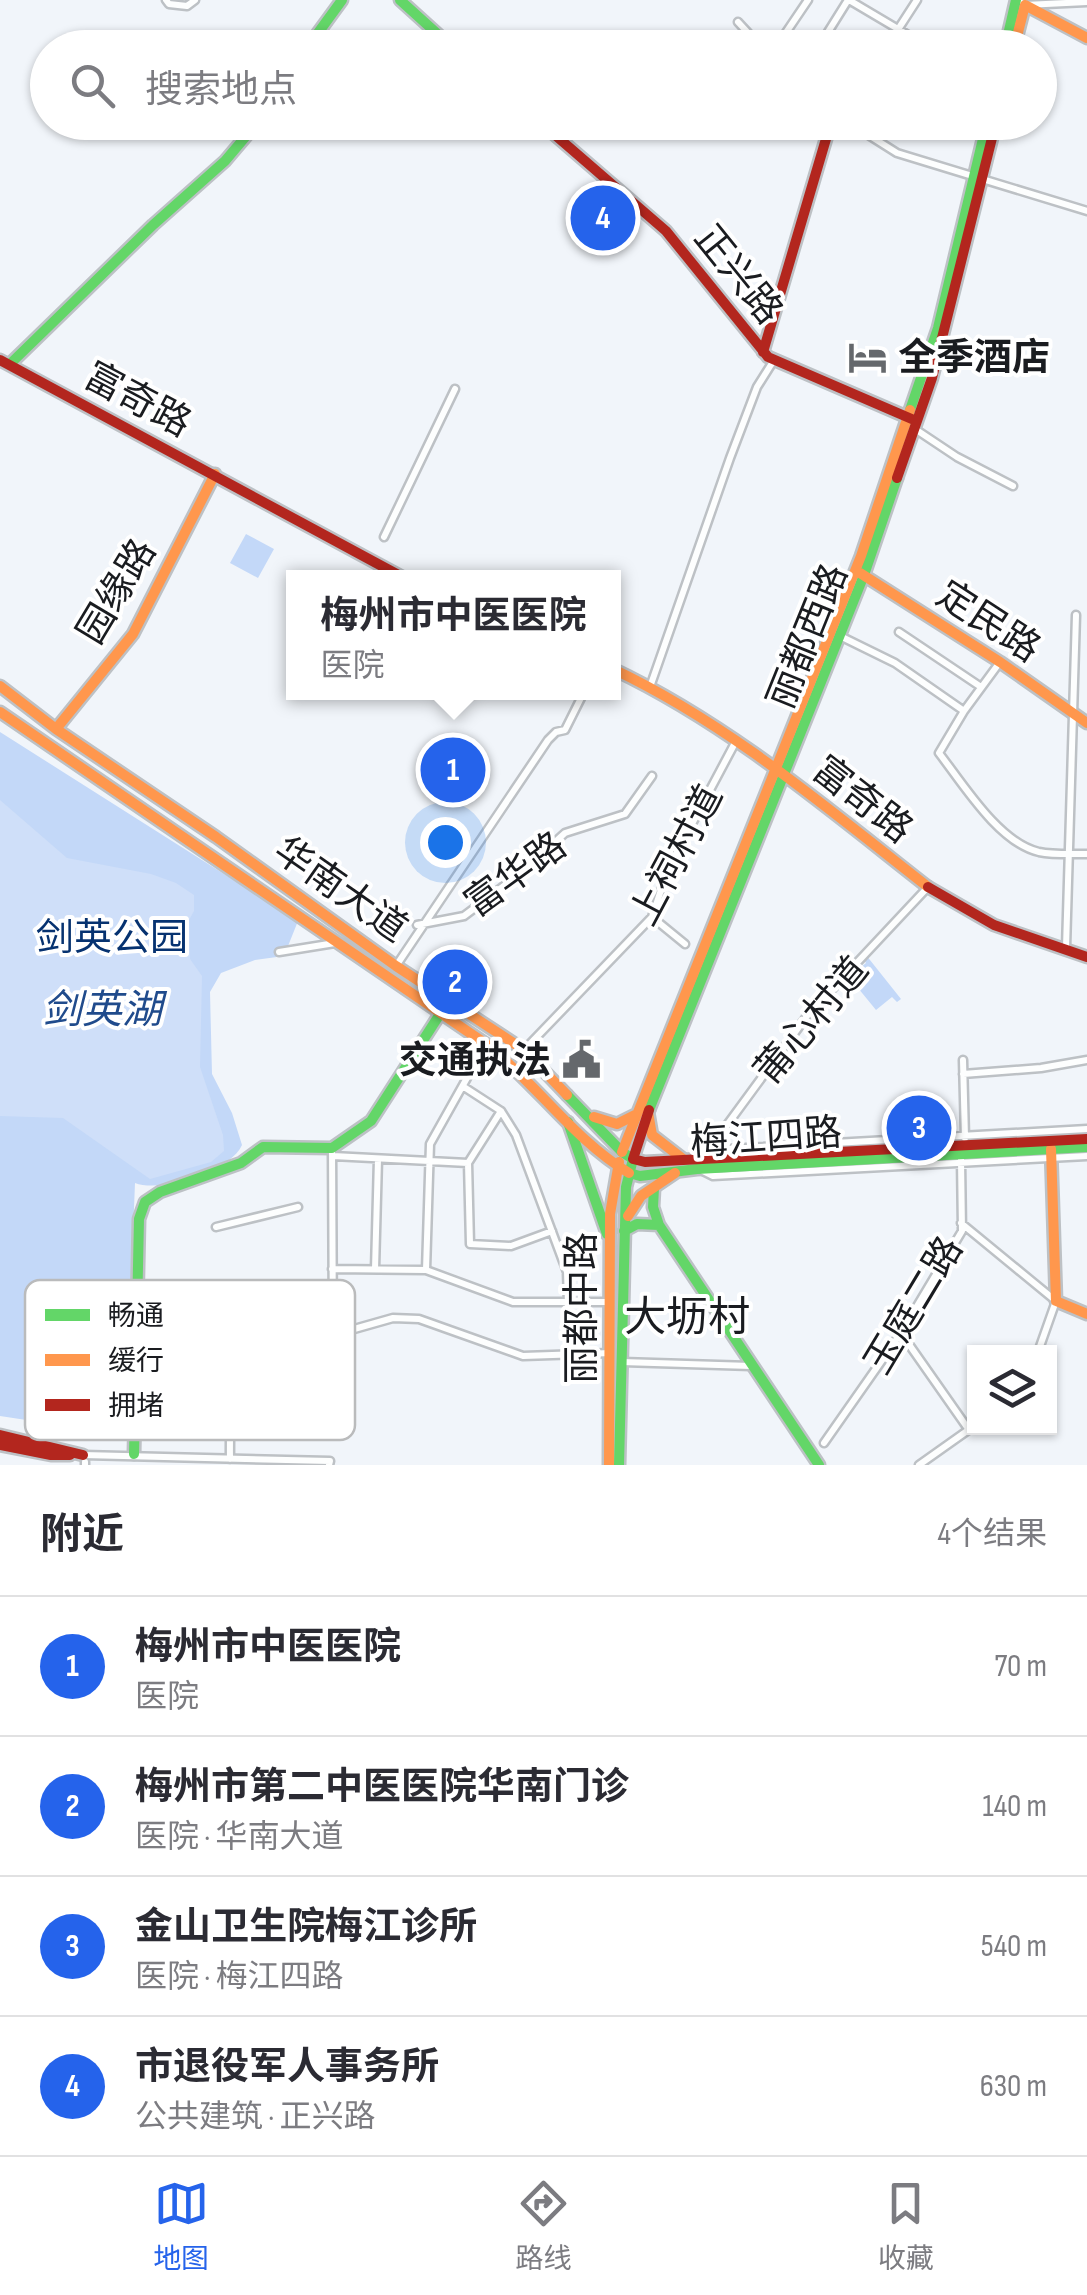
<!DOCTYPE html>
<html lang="zh">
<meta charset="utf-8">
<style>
:root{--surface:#fff;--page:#f7f7f7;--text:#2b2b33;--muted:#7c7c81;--line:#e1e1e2;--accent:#2563eb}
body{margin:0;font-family:"Sofia Sans Condensed","Noto Sans SC",sans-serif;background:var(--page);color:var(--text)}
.controls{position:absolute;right:30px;bottom:30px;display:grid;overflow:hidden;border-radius:0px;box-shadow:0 2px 8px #0004}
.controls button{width:90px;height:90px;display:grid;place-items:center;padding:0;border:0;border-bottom:2px solid var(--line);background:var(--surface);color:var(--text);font:50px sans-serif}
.you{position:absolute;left:445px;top:842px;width:35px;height:35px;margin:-25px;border:8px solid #fff;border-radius:50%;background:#1a73e8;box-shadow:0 0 0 15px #1a73e833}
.badge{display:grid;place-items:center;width:65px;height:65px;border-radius:50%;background:var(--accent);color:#fff;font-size:32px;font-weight:700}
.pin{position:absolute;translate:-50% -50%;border:5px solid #fff;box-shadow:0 2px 10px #0006}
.popup{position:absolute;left:286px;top:570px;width:335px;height:130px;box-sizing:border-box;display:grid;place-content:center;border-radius:0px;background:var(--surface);filter:drop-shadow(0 2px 8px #0005);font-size:32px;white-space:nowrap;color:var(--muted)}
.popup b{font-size:38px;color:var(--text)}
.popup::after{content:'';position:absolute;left:50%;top:100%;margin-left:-20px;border:20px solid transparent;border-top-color:var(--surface)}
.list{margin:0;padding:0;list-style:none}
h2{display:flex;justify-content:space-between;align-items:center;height:130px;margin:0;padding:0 40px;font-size:42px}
h2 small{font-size:32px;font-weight:400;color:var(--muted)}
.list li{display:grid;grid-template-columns:65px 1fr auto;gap:30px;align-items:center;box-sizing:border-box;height:140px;padding:0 40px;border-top:2px solid var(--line)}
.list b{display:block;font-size:38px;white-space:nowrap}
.list p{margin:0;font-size:32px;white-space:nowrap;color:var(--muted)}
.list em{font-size:32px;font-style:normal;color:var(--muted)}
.icon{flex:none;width:55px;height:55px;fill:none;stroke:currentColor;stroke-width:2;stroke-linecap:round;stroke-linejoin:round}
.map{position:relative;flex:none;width:1087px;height:1465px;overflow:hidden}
.search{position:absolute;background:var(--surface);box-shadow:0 2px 8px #0004;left:30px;right:30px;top:30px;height:110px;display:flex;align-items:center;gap:25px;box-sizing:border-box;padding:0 35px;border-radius:55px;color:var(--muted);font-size:38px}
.sheet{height:690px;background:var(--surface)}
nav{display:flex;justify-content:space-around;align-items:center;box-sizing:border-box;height:140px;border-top:2px solid var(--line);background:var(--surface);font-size:28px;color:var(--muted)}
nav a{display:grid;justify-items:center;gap:5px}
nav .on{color:var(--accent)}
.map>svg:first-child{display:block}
.green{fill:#c3d8f8}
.water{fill:#cfdff9}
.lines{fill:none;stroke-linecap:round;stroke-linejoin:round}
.street-casing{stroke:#bdc1c5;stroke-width:11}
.fast-casing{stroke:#bdc1c5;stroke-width:15}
.slow-casing{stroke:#bdc1c5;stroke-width:15}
.jam-casing{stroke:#bdc1c5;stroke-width:15}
.street{stroke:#fdfefe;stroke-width:6}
.fast{stroke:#63d668;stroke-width:10}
.slow{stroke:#ff974d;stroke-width:10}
.jam{stroke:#b3261e;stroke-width:10}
.labels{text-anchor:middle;stroke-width:8;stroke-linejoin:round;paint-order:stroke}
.street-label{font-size:38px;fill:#1a1c20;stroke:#fff}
.poi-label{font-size:38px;font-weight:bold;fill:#1a1c20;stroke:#fff;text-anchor:start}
.park-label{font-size:38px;fill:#063270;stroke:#fff}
.water-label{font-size:40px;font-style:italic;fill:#204b8c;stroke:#fff}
.quarter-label{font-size:42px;fill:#1a1c20;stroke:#fff}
.key{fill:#fff;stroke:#babbbc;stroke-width:2.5}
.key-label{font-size:28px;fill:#1a1c20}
</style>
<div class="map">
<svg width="1087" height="1465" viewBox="0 0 1087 1465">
<rect width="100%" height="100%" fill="#f1f5fa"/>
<!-- green -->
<path class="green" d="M246,534L274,549L258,578L230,563Z
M0,732L298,921L284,956L255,960L221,973L210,992L212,1074L232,1113L242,1145C230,1172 161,1193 135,1183L125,1435L0,1416Z
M866,955L901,999L897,1002L892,997L876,1010L849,977L866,963L863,958Z"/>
<!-- water -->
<path class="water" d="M0,800L67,858L151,874L176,883L194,895V911L189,920L190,959L202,976L200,1067L223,1135L224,1151L211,1162L150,1179L63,1118L0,1116Z"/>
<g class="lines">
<defs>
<path id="street" d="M166,0L169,4L187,6L195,0
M849,0L930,48
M1016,0L1025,5L1087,2
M738,22L762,48
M783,37L808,0
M818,48L848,0
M886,48L917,0
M848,122L897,153L1087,211
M903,123V122
M915,429L957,457L1013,486
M384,537L455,389
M899,632L981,687
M840,636L895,663L964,711
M1000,662L964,711L939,753C963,784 999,843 1039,852C1054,855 1072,854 1087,854
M650,687L730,458L757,387L774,360
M652,917L685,944
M417,925L464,916L521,873L565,833L625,814L652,776
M1066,948L1076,615
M279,952L335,943
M396,966L548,740L556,732L565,730L584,692
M524,1050L652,917L668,869L736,741
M963,1060L965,1138
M963,1074L1041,1068L1087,1060
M464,1087L501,1111L516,1135L567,1272L568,1302
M501,1111L468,1163L470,1244L511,1246L552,1231
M708,1150L1087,1129
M333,1156L468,1163
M702,1159L807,1016L928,887
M703,1171L713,1176L1087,1156
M961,1223L1056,1301L1038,1352
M216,1227L298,1207
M332,1269L426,1270L513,1302H611
M375,1269L378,1159
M426,1270L430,1144L486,1044
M138,1293L204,1298C238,1340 229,1408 230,1459
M218,1320L243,1315L276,1294L333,1290
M901,1333L969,1430
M333,1335L393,1318L419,1319L523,1356L611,1353
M622,1362L751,1366
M239,1404L274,1377L333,1342L332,1148
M824,1443L901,1333L962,1231L961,1160
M83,1455L330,1461L329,1465
M85,1462V1465
M919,1465L974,1426"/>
<path id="fast" d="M400,0L453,48
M307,48L342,0
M1005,48L1016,0
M10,364L153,225L225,161L258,122
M910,410L938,328L987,122
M567,1095L622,1152L633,1159L626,1187L619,1465
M649,1110L864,575L897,478
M568,1122L607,1234
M629,1173L640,1176L697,1169L1087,1147
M654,1188L653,1207L659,1225L819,1465
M624,1231L637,1224L659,1225
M134,1454L139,1219L145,1202L160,1192L241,1163L263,1147L332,1148L371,1121L440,1014"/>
<path id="slow" d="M1014,48L1025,5L1087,38
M860,573L1000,662L1087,723
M613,669C729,724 827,808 928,887
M0,686L56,729L216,837L396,966L524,1050L567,1095
M0,712L486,1044C536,1083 574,1140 629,1173
M56,729L133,634L215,474
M648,1112L652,1135L683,1159
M594,1117L617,1124L635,1115
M1051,1149L1056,1301L1087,1314
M622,1152L861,556L910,410
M628,1216L641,1196L675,1173
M609,1465L610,1214L619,1162"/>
<path id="jam" d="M540,122L666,231L768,357L914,420
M763,352L831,122
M0,360L404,578
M897,478L932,378L996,122
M928,887L994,925L1087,957
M649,1110L633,1159L645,1162L1087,1139
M0,1435L83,1455
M0,1445L51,1455H70"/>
</defs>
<!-- street casing -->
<use href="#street" class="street-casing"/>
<!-- fast casing -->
<use href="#fast" class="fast-casing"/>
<!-- slow casing -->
<use href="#slow" class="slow-casing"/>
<!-- jam casing -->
<use href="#jam" class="jam-casing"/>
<!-- street -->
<use href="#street" class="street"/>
<!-- fast -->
<use href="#fast" class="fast"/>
<!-- slow -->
<use href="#slow" class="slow"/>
<!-- jam -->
<use href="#jam" class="jam"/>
</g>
<!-- icons -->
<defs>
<symbol id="hotel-bare" viewBox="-9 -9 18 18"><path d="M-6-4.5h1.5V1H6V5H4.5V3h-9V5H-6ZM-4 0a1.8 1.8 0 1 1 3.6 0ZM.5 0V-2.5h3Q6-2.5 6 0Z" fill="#65686c" stroke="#fff" stroke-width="2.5" paint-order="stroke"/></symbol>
<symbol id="civic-bare" viewBox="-9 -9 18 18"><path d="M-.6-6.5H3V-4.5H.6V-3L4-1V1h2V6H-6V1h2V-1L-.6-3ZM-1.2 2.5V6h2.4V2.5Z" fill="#65686c" stroke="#fff" stroke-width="2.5" paint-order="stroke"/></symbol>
</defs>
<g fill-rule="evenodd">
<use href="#hotel-bare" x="840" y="330" width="55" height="55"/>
<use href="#civic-bare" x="554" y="1032" width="55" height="55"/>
</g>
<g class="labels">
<!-- street labels -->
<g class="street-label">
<text transform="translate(739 274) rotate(51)" y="13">正兴路</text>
<text transform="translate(138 399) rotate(28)" y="13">富奇路</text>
<text transform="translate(116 591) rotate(-59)" y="13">园缘路</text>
<text transform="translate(989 621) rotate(33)" y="13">定民路</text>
<text transform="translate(807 636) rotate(-68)" y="13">丽都西路</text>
<text transform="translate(863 799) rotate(38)" y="13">富奇路</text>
<text transform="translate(676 855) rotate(-62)" y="13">上祠村道</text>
<text transform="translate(515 874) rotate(-36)" y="13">富华路</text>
<text transform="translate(341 889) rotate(35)" y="13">华南大道</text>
<text transform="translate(811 1020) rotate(-50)" y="13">莆心村道</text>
<text transform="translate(766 1137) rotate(-4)" y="13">梅江四路</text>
<text transform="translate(913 1305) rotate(-59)" y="13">玉庭二路</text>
<text transform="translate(581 1308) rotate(-90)" y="13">丽都中路</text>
</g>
<!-- poi labels -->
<g class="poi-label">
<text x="898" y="370">全季酒店</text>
<text x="551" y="1073" text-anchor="end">交通执法</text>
</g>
<!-- park labels -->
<g class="park-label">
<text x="112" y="950">剑英公园</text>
</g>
<!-- water labels -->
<g class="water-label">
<text x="102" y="1023">剑英湖</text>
</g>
<!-- quarter labels -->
<g class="quarter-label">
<text x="687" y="1331">大坜村</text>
</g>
</g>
<!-- legend -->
<rect x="25" y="1280" width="330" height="160" rx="15" class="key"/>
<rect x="45" y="1309" width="45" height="12" fill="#63d668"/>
<rect x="45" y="1354" width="45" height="12" fill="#ff974d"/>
<rect x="45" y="1399" width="45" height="12" fill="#b3261e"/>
<g class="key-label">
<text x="108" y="1325">畅通</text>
<text x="108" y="1370">缓行</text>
<text x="108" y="1415">拥堵</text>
</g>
</svg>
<div class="controls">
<button><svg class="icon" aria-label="layers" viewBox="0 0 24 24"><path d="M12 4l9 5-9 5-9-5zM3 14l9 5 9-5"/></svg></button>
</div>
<div class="you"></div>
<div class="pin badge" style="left:453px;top:770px">1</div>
<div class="popup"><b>梅州市中医医院</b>医院</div>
<div class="pin badge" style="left:455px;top:982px">2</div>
<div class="pin badge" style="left:919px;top:1128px">3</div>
<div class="pin badge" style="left:603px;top:218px">4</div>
<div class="search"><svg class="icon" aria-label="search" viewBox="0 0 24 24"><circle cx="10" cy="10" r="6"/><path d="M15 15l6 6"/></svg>搜索地点</div>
</div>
<section class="sheet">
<h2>附近<small>4个结果</small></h2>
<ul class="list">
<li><span class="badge">1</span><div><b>梅州市中医医院</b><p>医院</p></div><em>70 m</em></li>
<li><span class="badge">2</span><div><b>梅州市第二中医医院华南门诊</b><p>医院 · 华南大道</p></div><em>140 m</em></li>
<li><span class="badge">3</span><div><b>金山卫生院梅江诊所</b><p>医院 · 梅江四路</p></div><em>540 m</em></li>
<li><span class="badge">4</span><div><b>市退役军人事务所</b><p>公共建筑 · 正兴路</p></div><em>630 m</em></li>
</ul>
</section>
<nav>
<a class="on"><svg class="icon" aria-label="map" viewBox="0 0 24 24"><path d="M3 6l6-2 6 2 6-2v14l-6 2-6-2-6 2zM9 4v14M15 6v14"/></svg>地图</a>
<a><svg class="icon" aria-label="directions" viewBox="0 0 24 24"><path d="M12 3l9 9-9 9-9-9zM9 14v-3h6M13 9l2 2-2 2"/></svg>路线</a>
<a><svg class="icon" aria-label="saved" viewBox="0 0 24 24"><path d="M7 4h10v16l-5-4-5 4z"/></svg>收藏</a>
</nav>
